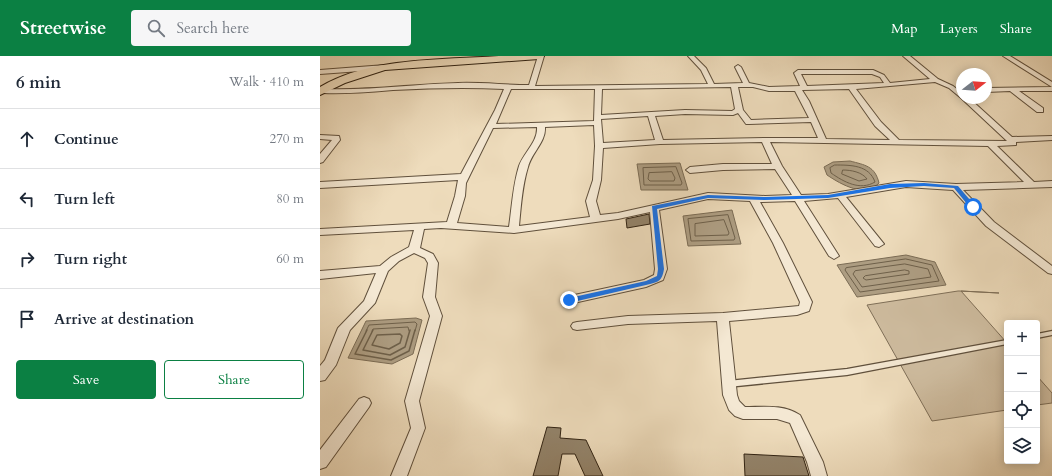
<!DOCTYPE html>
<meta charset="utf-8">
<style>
:root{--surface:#fff;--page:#f6f6f7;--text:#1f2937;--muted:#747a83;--line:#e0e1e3;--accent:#0b8043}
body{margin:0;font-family:Cardo,serif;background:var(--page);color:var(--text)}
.controls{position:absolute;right:12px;bottom:12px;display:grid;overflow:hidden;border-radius:4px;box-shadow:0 2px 10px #0003}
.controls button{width:36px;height:36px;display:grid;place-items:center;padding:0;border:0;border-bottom:1px solid var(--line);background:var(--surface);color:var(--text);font:20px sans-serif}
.compass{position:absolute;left:636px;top:12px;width:36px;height:36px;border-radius:50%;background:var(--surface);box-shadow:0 2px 10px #0003;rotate:73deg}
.stop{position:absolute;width:12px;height:12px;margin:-9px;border:3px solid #1a73e8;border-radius:50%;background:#fff}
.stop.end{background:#1a73e8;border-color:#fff;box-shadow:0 1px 4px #0008}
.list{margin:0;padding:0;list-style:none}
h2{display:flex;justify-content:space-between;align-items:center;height:52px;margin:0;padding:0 16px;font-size:17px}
h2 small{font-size:13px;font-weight:400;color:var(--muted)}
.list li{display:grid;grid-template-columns:26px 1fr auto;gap:12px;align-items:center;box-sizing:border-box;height:60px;padding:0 16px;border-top:1px solid var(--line)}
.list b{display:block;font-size:15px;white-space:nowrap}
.list em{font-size:13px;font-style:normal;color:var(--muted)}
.actions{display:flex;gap:8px;padding:12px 16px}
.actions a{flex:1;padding:9px 0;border:1px solid var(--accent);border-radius:4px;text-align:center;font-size:14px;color:var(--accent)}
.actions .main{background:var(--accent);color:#fff}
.icon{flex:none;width:22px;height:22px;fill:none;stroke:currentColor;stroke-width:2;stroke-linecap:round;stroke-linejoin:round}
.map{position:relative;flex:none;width:732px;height:420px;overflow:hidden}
header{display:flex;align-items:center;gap:24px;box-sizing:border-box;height:56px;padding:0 20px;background:var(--accent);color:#fff}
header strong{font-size:19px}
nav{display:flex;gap:22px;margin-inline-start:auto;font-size:14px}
.search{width:280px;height:36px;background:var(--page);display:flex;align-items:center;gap:10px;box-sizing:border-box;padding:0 14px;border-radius:4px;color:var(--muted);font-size:15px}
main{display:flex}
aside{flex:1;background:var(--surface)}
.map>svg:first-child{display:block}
.green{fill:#cebc9f;stroke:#7f6f58}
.water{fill:#ad9d82;stroke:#7b6c55}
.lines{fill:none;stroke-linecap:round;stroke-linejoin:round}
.shore-far1{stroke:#6e604a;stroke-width:1}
.shore{stroke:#6e604a;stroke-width:1.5}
.building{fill:#93836a;stroke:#302212}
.service-casing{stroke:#60503c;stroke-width:2.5}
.minor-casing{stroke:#60503c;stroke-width:2}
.tertiary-casing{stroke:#60503c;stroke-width:2}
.primary-casing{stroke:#302212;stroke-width:2}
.service{fill:#f4e8d3;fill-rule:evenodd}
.minor{fill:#f4e8d3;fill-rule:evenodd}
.tertiary{fill:#f4e8d3;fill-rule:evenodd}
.primary{fill:#eedcbc;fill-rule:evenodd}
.route{fill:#1a73e8}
</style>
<header>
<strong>Streetwise</strong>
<div class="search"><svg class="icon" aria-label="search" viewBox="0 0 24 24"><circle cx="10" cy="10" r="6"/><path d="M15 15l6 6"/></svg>Search here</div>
<nav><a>Map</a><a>Layers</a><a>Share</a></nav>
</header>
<main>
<aside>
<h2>6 min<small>Walk · 410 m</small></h2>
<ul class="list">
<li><svg class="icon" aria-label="ahead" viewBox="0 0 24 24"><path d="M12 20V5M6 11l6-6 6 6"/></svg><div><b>Continue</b></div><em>270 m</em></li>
<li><svg class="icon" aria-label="left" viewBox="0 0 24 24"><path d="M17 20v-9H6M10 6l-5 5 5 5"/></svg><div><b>Turn left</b></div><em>80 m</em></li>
<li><svg class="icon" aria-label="right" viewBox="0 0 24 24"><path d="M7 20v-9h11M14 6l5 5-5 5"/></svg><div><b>Turn right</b></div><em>60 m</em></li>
<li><svg class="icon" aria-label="arrive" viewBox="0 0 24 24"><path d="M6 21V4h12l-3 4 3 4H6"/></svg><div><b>Arrive at destination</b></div></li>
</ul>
<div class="actions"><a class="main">Save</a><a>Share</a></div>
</aside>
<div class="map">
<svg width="732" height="420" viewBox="0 0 732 420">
<rect width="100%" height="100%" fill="#eedcbc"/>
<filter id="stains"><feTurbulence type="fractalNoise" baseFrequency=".005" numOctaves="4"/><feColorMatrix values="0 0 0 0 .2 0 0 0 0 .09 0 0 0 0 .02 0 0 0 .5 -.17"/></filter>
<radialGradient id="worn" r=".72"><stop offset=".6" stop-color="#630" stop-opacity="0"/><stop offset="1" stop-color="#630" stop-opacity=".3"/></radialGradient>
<!-- green -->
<path class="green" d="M638,235H640L679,237L641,235L687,287V354L612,365L547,249Z
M717,320L732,337V347L717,349Z"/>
<!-- water -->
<path class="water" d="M530,105C545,109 555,110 559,127C545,142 522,129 507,119L504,111L513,106Z
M360,107L368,134H321L317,108Z
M412,154L421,188L368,190L363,160Z
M586,199L615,206L626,229L537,241L517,209Z
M96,262L102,264L93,298L72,308L28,302L46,265Z"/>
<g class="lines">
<!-- shore-far1 -->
<path class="shore-far1" d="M515,109C531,109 549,109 555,126C540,135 524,126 511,117L510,112Z
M356,111L362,127L361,129H324L323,112Z
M523,114C531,114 542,116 547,123L539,125L522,118Z
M352,116L355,122L354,125H330L328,123L329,117Z
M408,159L415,182L414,184L371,185L368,163Z
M404,164L409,177L408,179L375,180V168Z
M586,203L612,209L619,225L540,236L525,214L526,212Z
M585,208L608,213L611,221L542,231L533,218L535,215Z
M585,214L589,215V218L546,224L543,222L545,220Z
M46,275L49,269L95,266L97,268L95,275
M52,275L53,273L88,271L89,275"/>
<!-- shore -->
<path class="shore" d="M47,274L35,298L71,304L89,295L95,274
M53,274L43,294L70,299L85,291L90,274
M80,278L82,280L80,287L69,293L52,289L57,279Z"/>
</g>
<!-- building -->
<path class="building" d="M329,158L330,168L307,172L306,163Z
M227,371L241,372L240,382L266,384L283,420H265L255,398H242L238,420H213Z
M424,398L483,401L489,420H425Z"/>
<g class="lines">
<defs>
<path id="service" d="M732,275V279L717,282V278Z
M687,284V288L527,319L408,331L406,330L405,328L406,326L408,325L527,313Z"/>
<path id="minor" d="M218,0H224L215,30L388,28L381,14L368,0H374L386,12L394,28L423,27L415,11L418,9L421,11L429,27L449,31L480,30L474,17L478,14H553L564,19L570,27L610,23L583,0H590L618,23L633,30L642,37V42H649L692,81L732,80V84L696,86V89L677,90L714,126L732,125V131L643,134L674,166L732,210V218L728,217L666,170L633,134L586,131L526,141L564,188L559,191L555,190L518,142L484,145L519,200L514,203L509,200L475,145L440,146L463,187L492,246L489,255L477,259L409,265L417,339L419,345L425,351C444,351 463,348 480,359L503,406L507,420H491L487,406L470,367L457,363H423L415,360L409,354L403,339L397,265L308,268L257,274L253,273L251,270L253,267L257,266L308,260L403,257L479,250L480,246L453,187L430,145L388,143L339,154L347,213L343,224L326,231L249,248L245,247L243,244L245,241L324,224L334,219L335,213L330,156L298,163L194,177L121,172L104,173L100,192L113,198L118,207L115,241L122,260L99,345L105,372L87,420H71L91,372L85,345L110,260L103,241L108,207L105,202L94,197L79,205L68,215L55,247L30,274L16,309L5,324L0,325V310L5,304L18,272L44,245L56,217L0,223V215L60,210L71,201L89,191L94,174L0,179V173L127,166L135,140L138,124L0,132V126L141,118L175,54L184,33C147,31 110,32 73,34C50,36 27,38 3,37L0,34L3,33C48,35 93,28 138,27C161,26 185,29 209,29ZM481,18H552L560,21L564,27L487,30ZM615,26L629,32L641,42L687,85L579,84L561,66L536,33ZM411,31L415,53L412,55L365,54L281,59L282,33ZM418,31H433L449,35H475L489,62L431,64L423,54ZM191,33H275L274,65L176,68ZM529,33L555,70L570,84L506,83L489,45L482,34ZM418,57L426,68H429L491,66L498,82H447L343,84L335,60L365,58L413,59ZM328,60L335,84L283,87L281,63ZM274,69L275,90L273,124L266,145L270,161L199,170C201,150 202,130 208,111C212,96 226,86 225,71ZM217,71C218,86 204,96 199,110C193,129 192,150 189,171L137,167L145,140L146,127L173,72ZM442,86L452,108H403L370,111L366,114L370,117L403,114L455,113L472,139L445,140L388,137L298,157L280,159L276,145L281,124L283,92L340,88ZM450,86L668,90L704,126L636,128L586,125L508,138L481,139L462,110Z
M683,0H690L732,26V35H699L723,52V56H717L690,35L666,36V32L732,31Z
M0,79L19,80L20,84L3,106L0,107V98L12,84L0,83Z
M44,341L49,343L51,347L49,351L6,411L0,413V394L39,343Z"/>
<path id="tertiary" d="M65,9H68V13L0,18V14Z"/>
<path id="primary" d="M179,0H224L219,3L65,14L25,27L0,39V31C50,1 122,4 179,0Z"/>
</defs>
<!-- service casing -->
<use href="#service" class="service-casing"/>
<!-- minor casing -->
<use href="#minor" class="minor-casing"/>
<!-- tertiary casing -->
<use href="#tertiary" class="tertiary-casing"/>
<!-- primary casing -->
<use href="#primary" class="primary-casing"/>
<!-- service -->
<use href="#service" class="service"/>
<!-- minor -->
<use href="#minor" class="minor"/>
<!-- tertiary -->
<use href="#tertiary" class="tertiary"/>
<!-- primary -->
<use href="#primary" class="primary"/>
</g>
<!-- route -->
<path class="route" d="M604,127L638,130L656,151L651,153L634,132L604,130L570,132L508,142L445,144L388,142L337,153L344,213C342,226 338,226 326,229L249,247L246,244L249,242L326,225L337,220L338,213L332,150L388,139L445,141L508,139L570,128Z"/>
<rect width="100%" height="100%" filter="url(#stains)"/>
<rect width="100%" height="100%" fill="url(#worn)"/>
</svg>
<div class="controls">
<button>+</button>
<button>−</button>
<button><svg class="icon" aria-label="locate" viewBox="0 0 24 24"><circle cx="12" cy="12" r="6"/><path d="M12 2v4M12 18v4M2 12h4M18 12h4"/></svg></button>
<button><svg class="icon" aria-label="layers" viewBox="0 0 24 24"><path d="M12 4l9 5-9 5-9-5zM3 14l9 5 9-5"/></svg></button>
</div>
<svg class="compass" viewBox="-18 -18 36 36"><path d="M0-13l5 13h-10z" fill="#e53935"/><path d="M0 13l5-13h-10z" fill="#747a83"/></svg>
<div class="stop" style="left:653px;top:151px"></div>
<div class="stop end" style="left:249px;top:244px"></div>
</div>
</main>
